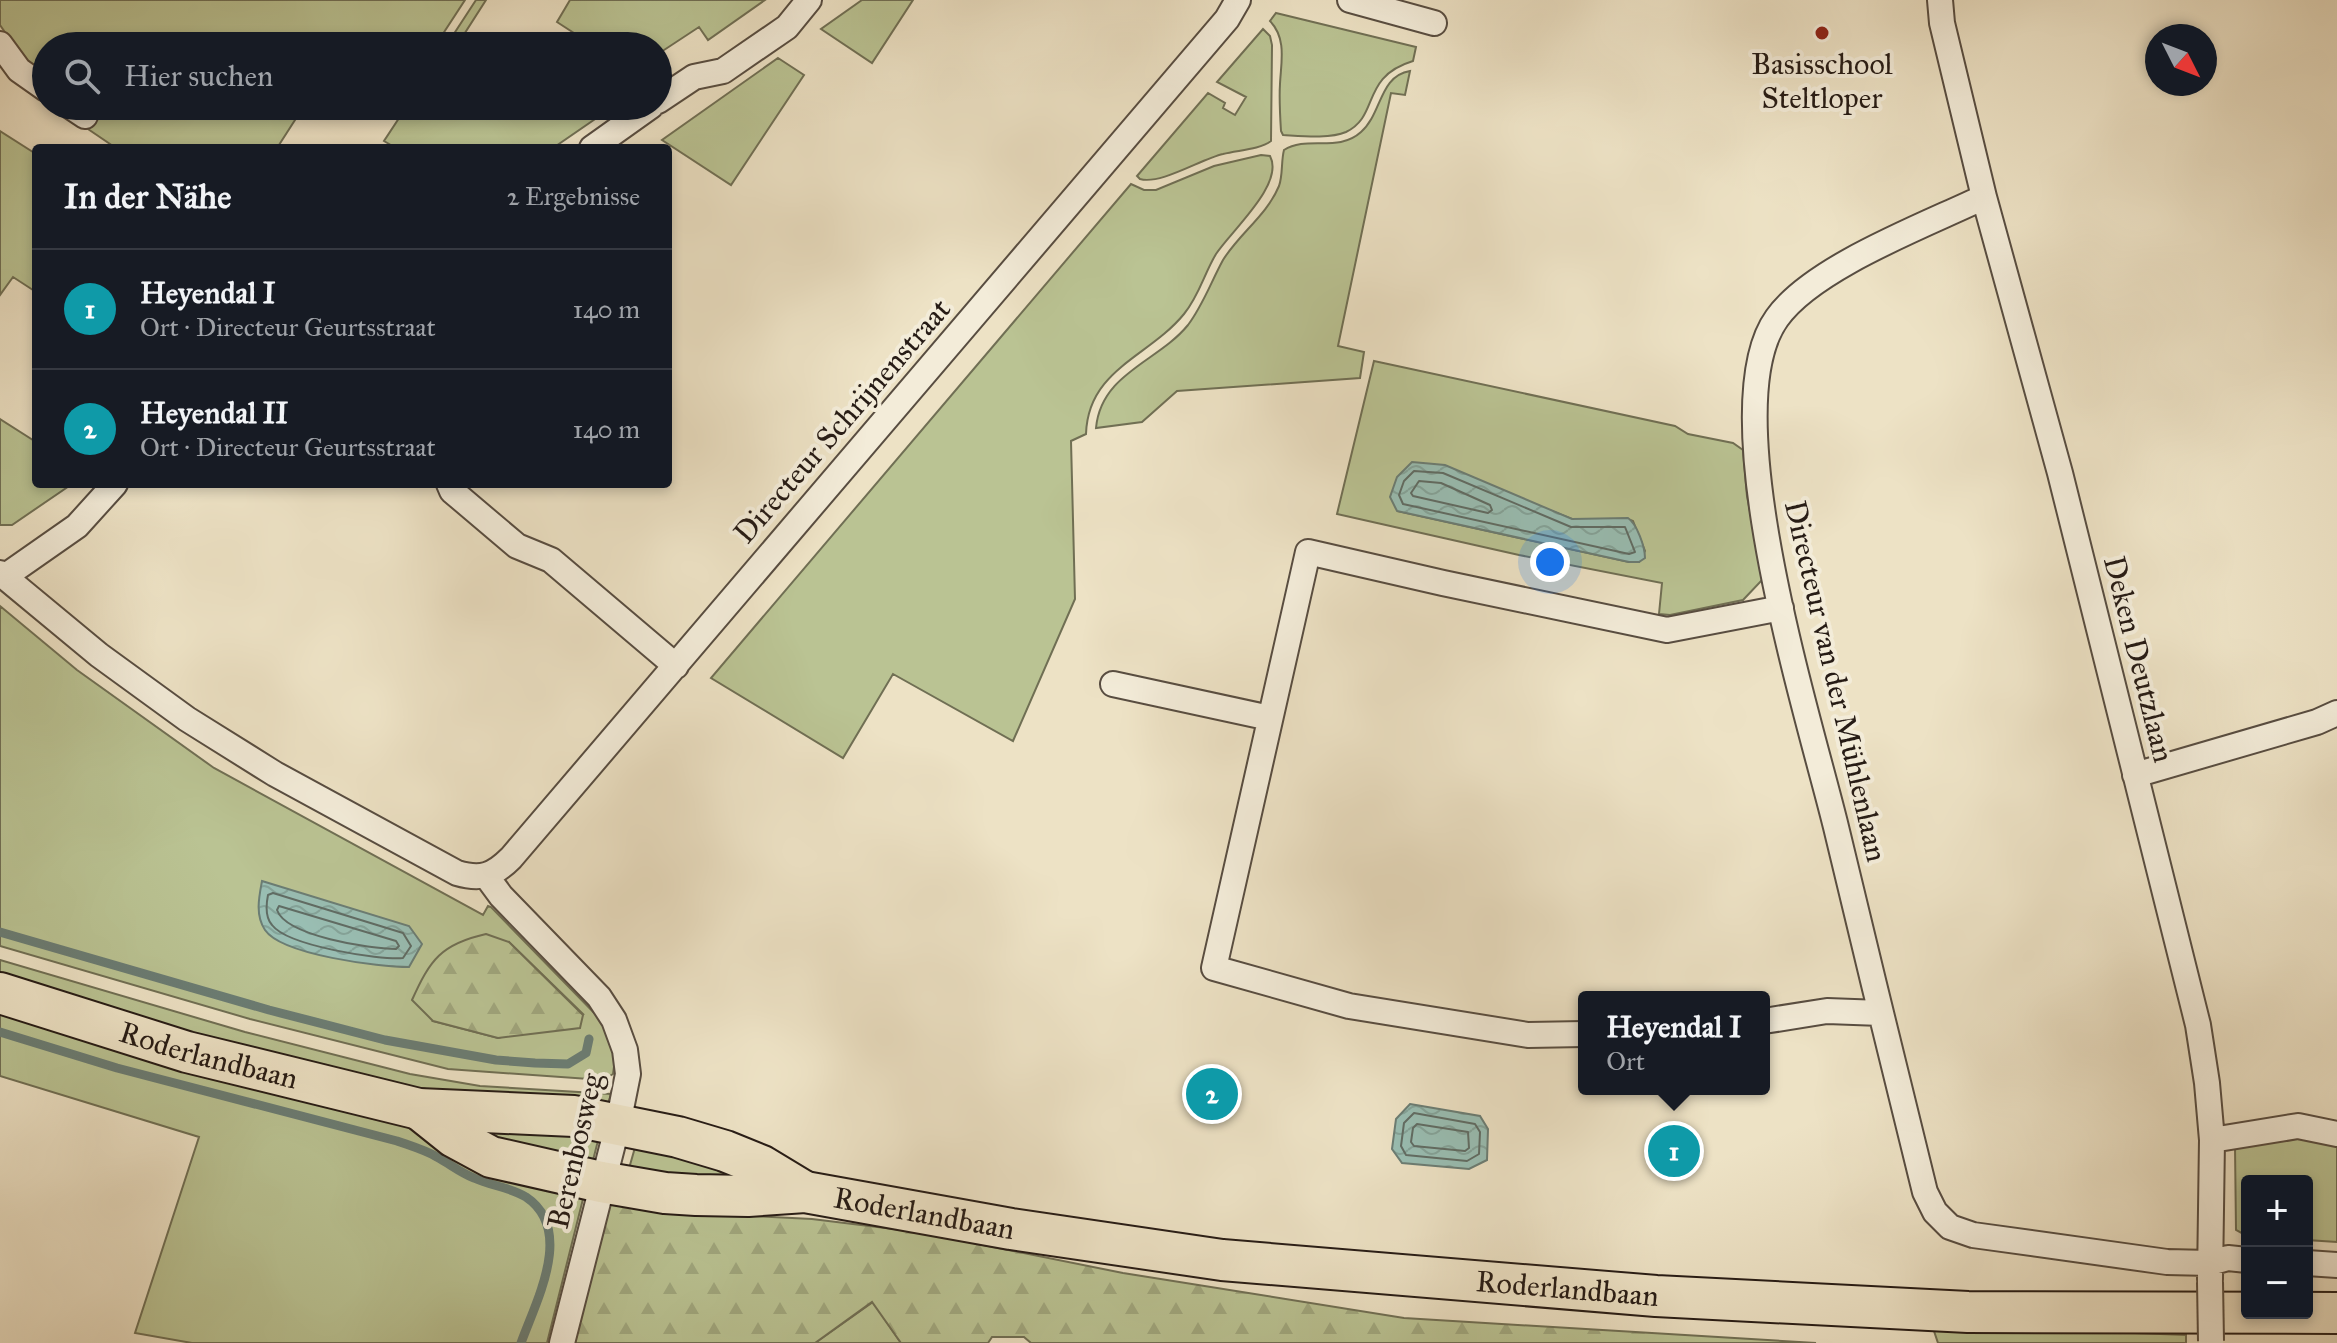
<!DOCTYPE html>
<html lang="de">
<meta charset="utf-8">
<style>
:root{--surface:#171b24;--page:#20242c;--text:#f1f3f6;--muted:#9ea1a6;--line:#363941;--accent:#c59692}
body{margin:0;font-family:"IM FELL Great Primer",serif;background:var(--page);color:var(--text)}
.controls{position:absolute;right:24px;bottom:24px;display:grid;overflow:hidden;border-radius:8px;box-shadow:0 4px 12px #0003}
.controls button{width:72px;height:72px;display:grid;place-items:center;padding:0;border:0;border-bottom:2px solid var(--line);background:var(--surface);color:var(--text);font:40px sans-serif}
.compass{position:absolute;left:2145px;top:24px;width:72px;height:72px;border-radius:50%;background:var(--surface);box-shadow:0 4px 12px #0003;rotate:132deg}
.you{position:absolute;left:1550px;top:562px;width:28px;height:28px;margin:-20px;border:6px solid #fff;border-radius:50%;background:#1a73e8;box-shadow:0 0 0 12px #1a73e833}
.badge{display:grid;place-items:center;width:52px;height:52px;border-radius:50%;background:var(--accent);color:#fff;font-size:26px;font-weight:700}
.pin{position:absolute;translate:-50% -50%;border:4px solid #fff;box-shadow:0 2px 8px #0006}
.popup{position:absolute;left:1578px;top:991px;width:192px;height:104px;box-sizing:border-box;display:grid;place-content:center;border-radius:8px;background:var(--surface);filter:drop-shadow(0 2px 6px #0005);font-size:26px;white-space:nowrap;color:var(--muted)}
.popup b{font-size:30px;color:var(--text)}
.popup::after{content:'';position:absolute;left:50%;top:100%;margin-left:-16px;border:16px solid transparent;border-top-color:var(--surface)}
.list{margin:0;padding:0;list-style:none}
h2{display:flex;justify-content:space-between;align-items:center;height:104px;margin:0;padding:0 32px;font-size:34px}
h2 small{font-size:26px;font-weight:400;color:var(--muted)}
.list li{display:grid;grid-template-columns:52px 1fr auto;gap:24px;align-items:center;box-sizing:border-box;height:120px;padding:0 32px;border-top:2px solid var(--line)}
.list b{display:block;font-size:30px;white-space:nowrap}
.list p{margin:0;font-size:26px;white-space:nowrap;color:var(--muted)}
.list em{font-size:26px;font-style:normal;color:var(--muted)}
.icon{flex:none;width:44px;height:44px;fill:none;stroke:currentColor;stroke-width:2;stroke-linecap:round;stroke-linejoin:round}
.map{position:relative;flex:none;width:2337px;height:1343px;overflow:hidden}
.search{position:absolute;background:var(--surface);box-shadow:0 4px 12px #0003;left:32px;top:32px;width:640px;height:88px;display:flex;align-items:center;gap:20px;box-sizing:border-box;padding:0 28px;border-radius:44px;color:var(--muted);font-size:30px}
.panel{position:absolute;background:var(--surface);box-shadow:0 4px 12px #0003;left:32px;top:144px;width:640px;height:344px;border-radius:8px}
.map>svg:first-child{display:block}
.grass{fill:#bac393;stroke:#706f54;stroke-width:2;fill-rule:evenodd}
.forest{fill:url(#forest-firs);stroke:#706f54;stroke-width:2}
.water{fill:url(#water-waves);stroke:#6b7d74;stroke-width:2}
.lines{fill:none;stroke-linecap:round;stroke-linejoin:round}
.shore{stroke:#606c64;stroke-width:2}
.stream{stroke:#6b7d74;stroke-width:9}
.minor-casing{stroke:#584d41;stroke-width:28}
.primary-casing{stroke:#261b15;stroke-width:44}
.minor{stroke:#f3ecd9;stroke-width:24}
.primary{stroke:#ede2c5;stroke-width:40}
.minor-bridge-casing{stroke:#584d41;stroke-width:28;stroke-linecap:butt}
.minor-bridge{stroke:#f3ecd9;stroke-width:24}
.poi-dot{fill:#8f2418;stroke:#f3ecd9;stroke-width:3}
.labels{text-anchor:middle;stroke-width:8;stroke-linejoin:round;paint-order:stroke}
.poi-label{font-size:30px;fill:#261b15;stroke:#f3ecd9}
.street-label{font-size:30px;fill:#261b15;stroke:#f3ecd9}
</style>
<div class="map">
<svg width="2337" height="1343" viewBox="0 0 2337 1343">
<defs>
<pattern id="forest-firs" width="22" height="20" patternUnits="userSpaceOnUse" patternTransform="scale(2)"><rect width="22" height="20" fill="#bac393"/><path d="M5 1l3.5 6h-7zM16 11l3.5 6h-7z" fill="#a0a77e"/></pattern>
<pattern id="water-waves" width="16" height="10" patternUnits="userSpaceOnUse" patternTransform="scale(2)"><rect width="16" height="10" fill="#99beb3"/><path d="M0 5q4-4 8 0t8 0" fill="none" stroke="#84a399"/></pattern>
</defs>
<rect width="100%" height="100%" fill="#ede2c5"/>
<filter id="stains"><feTurbulence type="fractalNoise" baseFrequency=".0025" numOctaves="4"/><feColorMatrix values="0 0 0 0 .2 0 0 0 0 .09 0 0 0 0 .02 0 0 0 .5 -.17"/></filter>
<radialGradient id="worn" r=".72"><stop offset=".6" stop-color="#630" stop-opacity="0"/><stop offset="1" stop-color="#630" stop-opacity=".3"/></radialGradient>
<!-- grass -->
<path class="grass" d="M0,0H465L435,46H354L346,41L343,46H46V51L34,68L27,64L0,25Z
M476,0H486L463,36L479,46H446Z
M570,0H765L708,40L699,27L658,54V46H594L557,22Z
M862,0H913L872,63L821,29Z
M1276,13L1416,47L1413,61C1360,77 1380,116 1346,132C1330,139 1301,136 1283,135L1281,131C1280,115 1279,99 1280,84C1281,62 1287,39 1270,21Z
M1263,29L1270,36L1272,45L1271,141C1259,150 1238,150 1223,154C1201,159 1161,185 1140,179L1137,176L1208,93L1225,103L1223,108L1235,115L1246,97L1217,82Z
M778,58L804,75L731,185L662,140Z
M1410,71L1405,95L1391,93L1338,346L1364,352L1360,378L1177,391L1142,422L1096,428C1101,373 1158,362 1188,325C1203,305 1211,282 1223,260C1239,234 1267,215 1279,186C1283,175 1281,161 1284,150C1307,135 1338,153 1361,132C1382,114 1379,76 1410,71Z
M92,106H304L277,148H116L85,127L96,109Z
M407,106H572L582,112L586,106H614L553,148H396L384,141Z
M0,131L36,154V292L13,277L0,295Z
M1261,155L1270,156C1285,184 1231,231 1216,254C1204,274 1199,296 1184,314C1149,357 1088,369 1086,434L1071,441L1075,599L1013,741L893,674L843,758L711,678L1131,184L1144,190H1156L1214,166Z
M1374,361L1675,426L1688,434L1733,443L1743,450L1747,496L1763,579L1743,600L1670,615L1659,614L1662,583L1519,555L1337,514ZM1511,495L1572,519H1628L1633,521L1645,551L1639,562H1629L1397,511Z
M0,419L36,442V484H72L12,525H0Z
M0,606L77,670L214,768L483,915L488,906L491,907L603,1022L615,1060L613,1074L603,1080L448,1069L250,1019L0,946ZM509,942L583,1014L498,1038L433,1021Z
M0,960L245,1032L410,1074L480,1086L611,1094L605,1114L490,1105L346,1076L0,978Z
M0,1010L412,1124L586,1187L547,1343H192L135,1333L199,1137L0,1076Z
M447,1116L601,1129L590,1172L546,1162Z
M2278,1135L2337,1142V1242L2307,1240V1181H2247V1236L2236,1230L2235,1147Z
M638,1137L770,1178L626,1179Z
M873,1302L901,1343H815Z
M1932,1325L2186,1335V1343H1938Z"/>
<!-- forest -->
<path class="forest" d="M486,934L509,942L583,1015L580,1028L498,1038L433,1021L412,1000C430,960 441,944 486,934Z
M606,1198L691,1213L812,1219L918,1232L1123,1273L1404,1318L1816,1343H1031L1024,1337H992L988,1343H901L872,1302L815,1343H575Z"/>
<!-- water -->
<path class="water" d="M1412,462L1445,465L1572,519L1628,518C1637,524 1645,547 1645,558L1639,562H1629L1397,511L1390,497L1397,477Z
M262,881L409,926L422,944L409,967C379,967 282,955 265,930C255,915 259,897 262,881Z
M1410,1104L1480,1116L1488,1129L1487,1160L1469,1169L1402,1163L1392,1149L1396,1119Z"/>
<g class="lines">
<!-- shore -->
<path class="shore" d="M1414,471L1443,473L1571,527H1625L1635,552L1629,554L1403,504L1399,495L1404,481Z
M1419,481L1441,483L1490,505L1492,510L1488,513L1413,496L1411,493Z
M273,893L403,933L411,946L403,958C378,960 288,946 272,925C265,917 266,905 268,895Z
M279,906L396,941L399,946L396,949C370,949 286,936 277,910Z
M1414,1113L1475,1124L1480,1132L1479,1154L1467,1161L1406,1155L1401,1146L1404,1123Z
M1417,1124L1468,1132L1469,1148L1465,1151L1414,1146L1411,1142L1413,1128Z"/>
<!-- stream -->
<path class="stream" d="M0,932L269,1010L385,1040L496,1060L535,1063L568,1064L586,1053L589,1039
M0,1032L117,1068L397,1141C411,1146 425,1150 437,1157C450,1164 461,1173 474,1178C491,1186 510,1187 526,1197C575,1230 536,1301 521,1343"/>
<defs>
<path id="minor" d="M1350,0L1434,23
M1940,0L1942,23L1984,197C1926,225 1813,267 1777,318C1711,409 1810,720 1836,827C1865,949 1895,1070 1925,1192L1935,1212L1950,1227L1973,1235L2167,1262L2210,1263L2228,1258L2247,1260
M0,44L19,70L46,89
M658,101L694,77L723,71L787,27L809,0
M70,106L85,116
M592,148L651,106
M1984,197L2060,473L2198,1025L2207,1083L2212,1140L2210,1279
M449,484L452,491L517,546L551,560L676,666
M0,573L99,655L187,719L275,774L457,873C481,880 493,876 511,858L1227,19L1238,0
M4,577L77,526L115,484
M1113,684L1270,718
M2135,775L2317,722L2337,713
M487,877L501,896L599,997L614,1020L625,1050L628,1074L618,1124L562,1343
M1764,1021L1827,1011L1881,1013
M1584,1034L1528,1035L1349,1006L1214,968L1308,552L1443,583L1667,630L1781,608
M2212,1140L2298,1126L2337,1134
M2307,1263L2337,1265"/>
<g id="primary">
<path id="s1" d="M0,993L187,1052L419,1109L574,1116L678,1137L725,1151L762,1166L805,1192"/>
<path id="s2" d="M419,1109L454,1137L491,1157L601,1182L665,1193L696,1195L748,1196L805,1192L1011,1229L1222,1260L1656,1296L1968,1312L2337,1313"/>
</g>
</defs>
<!-- minor casing -->
<use href="#minor" class="minor-casing"/>
<!-- primary casing -->
<use href="#primary" class="primary-casing"/>
<!-- minor -->
<use href="#minor" class="minor"/>
<!-- primary -->
<use href="#primary" class="primary"/>
<defs>
<path id="minor-bridge" d="M2210,1282L2211,1341"/>
</defs>
<!-- minor-bridge casing -->
<use href="#minor-bridge" class="minor-bridge-casing"/>
<!-- minor-bridge -->
<use href="#minor-bridge" class="minor-bridge"/>
</g>
<!-- markers -->
<circle class="poi-dot" cx="1822" cy="33" r="8"/>
<g class="labels">
<!-- poi labels -->
<g class="poi-label">
<text x="1822" y="74">Basisschool<tspan x="1822" dy="34">Steltloper</tspan></text>
</g>
<!-- street labels -->
<g class="street-label">
<text transform="translate(842 421) rotate(-49)" y="10">Directeur Schrijnenstraat</text>
<text transform="translate(2139 659) rotate(76)" y="10">Deken Deutzlaan</text>
<text transform="translate(1836 681) rotate(77)" y="10">Directeur van der Mühlenlaan</text>
<text dy="10" stroke="none"><textPath href="#s1" startOffset="218">Roderlandbaan</textPath></text>
<text transform="translate(575 1151) rotate(-77)" y="10">Berenbosweg</text>
<text dy="10" stroke="none"><textPath href="#s2" startOffset="526">Roderlandbaan</textPath></text>
<text dy="10" stroke="none"><textPath href="#s2" startOffset="1174">Roderlandbaan</textPath></text>
</g>
</g>
<rect width="100%" height="100%" filter="url(#stains)"/>
<rect width="100%" height="100%" fill="url(#worn)"/>
</svg>
<div class="controls">
<button>+</button>
<button>−</button>
</div>
<svg class="compass" viewBox="-18 -18 36 36"><path d="M0-13l5 13h-10z" fill="#e53935"/><path d="M0 13l5-13h-10z" fill="#9ea1a6"/></svg>
<div class="you"></div>
<div class="pin badge" style="left:1674px;top:1151px;background:#0f9aa8">1</div>
<div class="popup"><b>Heyendal I</b>Ort</div>
<div class="pin badge" style="left:1212px;top:1094px;background:#0f9aa8">2</div>
<div class="search"><svg class="icon" aria-label="search" viewBox="0 0 24 24"><circle cx="10" cy="10" r="6"/><path d="M15 15l6 6"/></svg>Hier suchen</div>
<section class="panel">
<h2>In der Nähe<small>2 Ergebnisse</small></h2>
<ul class="list">
<li><span class="badge" style="background:#0f9aa8">1</span><div><b>Heyendal I</b><p>Ort · Directeur Geurtsstraat</p></div><em>140 m</em></li>
<li><span class="badge" style="background:#0f9aa8">2</span><div><b>Heyendal II</b><p>Ort · Directeur Geurtsstraat</p></div><em>140 m</em></li>
</ul>
</section>
</div>
